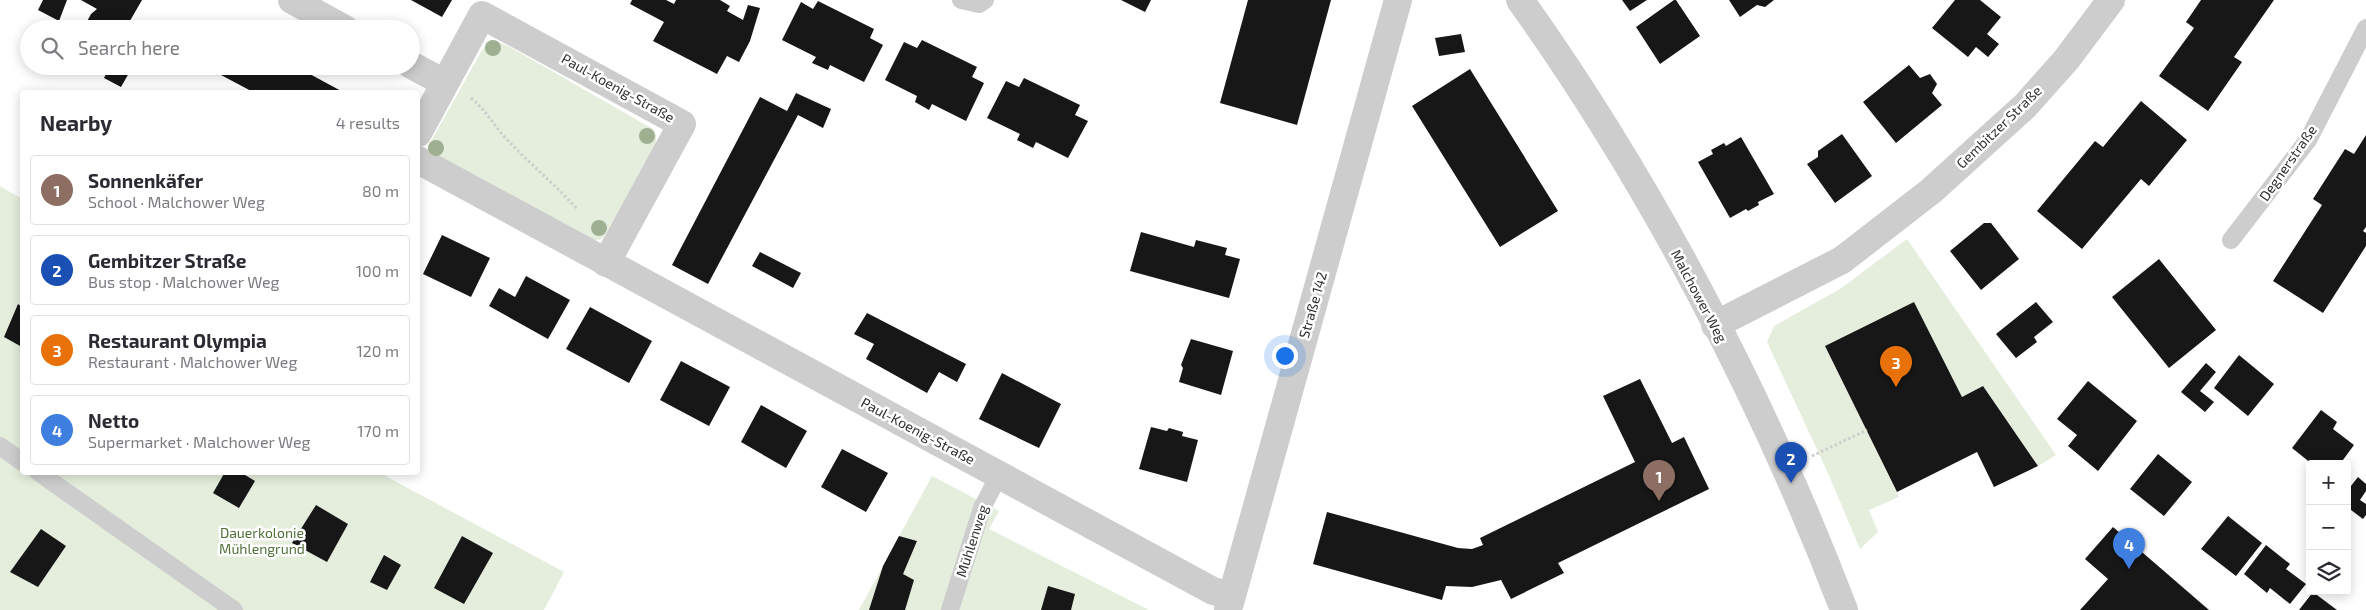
<!DOCTYPE html>
<meta charset="utf-8">
<style>
:root{--surface:#fff;--page:#f2f2f3;--text:#2b2b33;--muted:#7c7c81;--line:#e1e1e2;--accent:#2563eb}
body{margin:0;font-family:"Exo 2",sans-serif;background:var(--page);color:var(--text)}
.controls{position:absolute;right:15px;bottom:15px;display:grid;overflow:hidden;border-radius:5px;box-shadow:0 2px 12px #0003}
.controls button{width:45px;height:45px;display:grid;place-items:center;padding:0;border:0;border-bottom:1px solid var(--line);background:var(--surface);color:var(--text);font:25px sans-serif}
.you{position:absolute;left:1284px;top:355px;width:18px;height:18px;margin:-12px;border:4px solid #fff;border-radius:50%;background:#1a73e8;box-shadow:0 0 0 8px #1a73e833}
.badge{display:grid;place-items:center;width:32px;height:32px;border-radius:50%;background:var(--accent);color:#fff;font-size:16px;font-weight:700}
.pin{position:absolute;translate:-50% -41px;filter:drop-shadow(0 1px 2px #0008)}
.pin::after{content:'';position:absolute;top:26px;width:18px;height:15px;background:inherit;clip-path:polygon(0 0,100% 0,50% 100%)}
.list{margin:0;padding:0;list-style:none}
h2{display:flex;justify-content:space-between;align-items:center;height:65px;margin:0;padding:0 20px;font-size:21px}
h2 small{font-size:16px;font-weight:400;color:var(--muted)}
.list li{display:grid;grid-template-columns:32px 1fr auto;gap:15px;align-items:center;box-sizing:border-box;height:70px;margin:0 10px 10px;padding:0 10px;border:1px solid var(--line);border-radius:5px}
.list b{display:block;font-size:19px;white-space:nowrap}
.list p{margin:0;font-size:16px;white-space:nowrap;color:var(--muted)}
.list em{font-size:16px;font-style:normal;color:var(--muted)}
.icon{flex:none;width:28px;height:28px;fill:none;stroke:currentColor;stroke-width:2;stroke-linecap:round;stroke-linejoin:round}
.map{position:relative;flex:none;width:2366px;height:610px;overflow:hidden}
.search{position:absolute;background:var(--surface);box-shadow:0 2px 12px #0003;left:20px;top:20px;width:400px;height:55px;display:flex;align-items:center;gap:12px;box-sizing:border-box;padding:0 18px;border-radius:28px;color:var(--muted);font-size:19px}
.panel{position:absolute;background:var(--surface);box-shadow:0 2px 12px #0003;left:20px;top:90px;width:400px;height:385px;border-radius:5px}
.map>svg:first-child{display:block}
.green{fill:#e5eedd}
.building{fill:#171717}
.lines{fill:none;stroke-linecap:round;stroke-linejoin:round}
.path{stroke:#cdcdcd;stroke-width:3;stroke-dasharray:2.5 2.5;stroke-linecap:butt}
.service{stroke:#cdcdcd;stroke-width:18}
.minor{stroke:#cdcdcd;stroke-width:28}
.tertiary{stroke:#cdcdcd;stroke-width:28}
.tree{fill:#9fb092}
.labels{text-anchor:middle;stroke-width:5;stroke-linejoin:round;paint-order:stroke}
.street-label{font-size:14px;fill:#303030;stroke:#fff}
.park-label{font-size:14px;fill:#507039;stroke:#fff}
</style>
<div class="map">
<svg width="2366" height="610" viewBox="0 0 2366 610">
<rect width="100%" height="100%" fill="#fff"/>
<!-- green -->
<path class="green" d="M492,40L510,47L653,129L656,135V145L603,238L595,241L430,152V143L481,52L487,43Z
M0,186L22,199V472L380,473L564,572L544,610H0Z
M1907,239L2056,455L2038,466L1983,386L1962,397L1914,302L1825,346L1899,497L1869,510L1878,532L1860,549L1827,471L1767,342L1774,326L1840,289Z
M932,476L999,511L989,529L1149,610H859Z"/>
<!-- building -->
<path class="building" d="M43,0H67L59,21L38,10Z
M81,0H142L127,26L124,25L122,29H83L91,14L97,9Z
M411,0H452L442,17Z
M632,0H666L674,4L676,0H720L730,6L727,11L743,20L748,5L760,8L750,41L739,62L727,56L717,74L653,41L664,22L630,4Z
M1121,0H1151L1145,12Z
M1248,0H1331L1297,125L1220,103Z
M1622,0H1647L1630,11Z
M1674,0H1676L1700,36L1660,64L1636,27Z
M1729,0H1774L1765,7L1757,5L1740,17Z
M1955,0H1980L2001,17L1987,34L1999,44L1988,57L1976,47L1968,57L1932,28Z
M2201,0H2274L2234,57L2242,62L2208,111L2159,76L2194,28L2186,22Z
M818,1L874,29L870,38L883,45L864,82L830,65L828,70L812,63L816,57L782,40L801,2L813,9Z
M1461,34L1465,52L1439,56L1435,38Z
M922,40L977,67L972,77L984,83L966,121L932,104L929,110L915,102L917,96L885,80L904,42L917,48Z
M1909,65L1920,78L1930,74L1937,84L1932,93L1942,105L1896,143L1863,102Z
M110,66H133L121,87L104,78Z
M225,66H295L343,92H253L221,75Z
M1470,69L1558,211L1500,247L1412,106Z
M1024,78L1080,105L1075,115L1088,121L1068,158L1036,142L1033,148L1017,140L1020,134L987,118L1006,81L1019,87Z
M796,93L831,109L823,128L798,115L708,284L672,265L760,97L787,111Z
M2141,101L2187,140L2149,186L2141,179L2082,249L2037,211L2095,141L2103,147Z
M1842,134L1872,176L1835,203L1807,164L1818,157V151Z
M2366,135V227L2363,231L2366,233V246L2323,313L2273,281L2322,205L2313,199L2345,149L2354,154Z
M1741,137L1774,194L1758,202L1759,205L1748,211L1746,209L1730,218L1698,162L1713,154L1711,150L1724,143L1726,146Z
M1984,223H1991L2019,259L1981,290L1950,251Z
M1141,232L1194,247L1196,240L1227,248L1225,255L1240,259L1229,298L1130,271Z
M442,235L490,258L471,297L423,274Z
M760,252L801,273L793,288L752,266Z
M2159,259L2216,330L2169,368L2112,297Z
M526,276L570,300L548,339L489,306L499,288L515,297Z
M1914,302L1962,397L1983,386L2038,466L1994,487L1977,452L1897,492L1825,346Z
M2036,302L2053,322L2034,337L2037,342L2016,358L1996,334Z
M18,304L22,307V347L4,337Z
M590,307L652,341L629,383L566,349Z
M867,313L966,364L957,382L939,372L927,393L866,359L874,344L854,334Z
M1191,339L1233,351L1221,395L1179,382L1183,368L1181,365Z
M2239,355L2274,384L2248,416L2214,388Z
M681,361L730,387L709,426L660,400Z
M2206,363L2216,372L2200,391L2214,402L2205,412L2181,392Z
M1002,373L1061,404L1039,448L979,419Z
M1640,379L1672,443L1684,437L1709,489L1558,563L1564,573L1511,599L1501,580L1472,587L1446,586L1442,600L1313,564L1327,512L1458,548L1472,549L1483,545L1480,538L1635,462L1603,396Z
M2088,381L2137,421L2098,471L2068,446L2077,435L2057,419Z
M761,405L807,431L786,468L741,442Z
M2321,410L2337,422L2333,429L2354,445L2340,464H2312L2292,448Z
M1151,427L1167,431L1169,428L1183,432L1182,436L1198,440L1187,482L1139,469Z
M842,449L888,473L866,512L821,487Z
M2158,454L2192,482L2164,516L2130,489Z
M225,472H240L255,481L239,508L213,493Z
M2358,477L2366,484V491L2360,500L2366,504V515L2363,519L2347,507V491Z
M316,505L348,524L327,562L292,543Z
M2228,516L2262,543L2236,576L2201,549Z
M2113,527L2209,610H2080L2108,579L2085,559Z
M41,529L66,546L38,587L10,572Z
M462,536L493,553L464,604L434,588Z
M899,536L917,541L903,574L914,580L905,610H869L883,566Z
M2266,545L2290,564L2286,569L2306,584L2290,604L2270,588L2267,593L2244,574Z
M384,555L401,565L387,590L370,582Z
M1048,586L1075,594L1071,610H1041Z
M2313,592L2337,610H2299Z"/>
<g class="lines">
<!-- path -->
<path class="path" d="M471,98C484,109 491,120 501,133C525,160 553,182 577,209
M1812,456L1867,430"/>
<!-- service -->
<path class="service" d="M961,0L979,4L985,0
M2231,240L2308,140L2366,28
M0,446L22,462
M38,472L234,610
M950,610L982,508L999,475"/>
<!-- minor -->
<path class="minor" d="M292,0L345,29
M411,65L445,83
M418,133L482,15L682,124L606,263
M418,160L1213,591L1232,596
M1715,325L1842,260L1931,191L2025,106L2066,60L2111,0
M1228,610L1398,0"/>
<!-- tertiary -->
<path class="tertiary" d="M1520,0C1651,183 1764,400 1844,610"/>
</g>
<!-- trees -->
<g class="tree">
<circle cx="493" cy="48" r="8"/>
<circle cx="647" cy="136" r="8"/>
<circle cx="436" cy="148" r="8"/>
<circle cx="599" cy="228" r="8"/>
</g>
<g class="labels">
<!-- street labels -->
<g class="street-label">
<text transform="translate(618 88) rotate(29)" y="5">Paul-Koenig-Straße</text>
<text transform="translate(1999 127) rotate(-44)" y="5">Gembitzer Straße</text>
<text transform="translate(2288 163) rotate(-55)" y="5">Degnerstraße</text>
<text transform="translate(1699 296) rotate(62)" y="5">Malchower Weg</text>
<text transform="translate(1313 305) rotate(-74)" y="5">Straße 142</text>
<text transform="translate(918 431) rotate(28)" y="5">Paul-Koenig-Straße</text>
<text transform="translate(972 541) rotate(-72)" y="5">Mühlenweg</text>
</g>
<!-- park labels -->
<g class="park-label">
<text x="262" y="538">Dauerkolonie<tspan x="262" dy="16">Mühlengrund</tspan></text>
</g>
</g>
</svg>
<div class="controls">
<button>+</button>
<button>−</button>
<button><svg class="icon" aria-label="layers" viewBox="0 0 24 24"><path d="M12 4l9 5-9 5-9-5zM3 14l9 5 9-5"/></svg></button>
</div>
<div class="you"></div>
<div class="pin badge" style="left:1659px;top:501px;background:#8d6e63">1</div>
<div class="pin badge" style="left:1791px;top:483px;background:#1a4fb4">2</div>
<div class="pin badge" style="left:1896px;top:387px;background:#e8710a">3</div>
<div class="pin badge" style="left:2129px;top:569px;background:#3f7fe0">4</div>
<div class="search"><svg class="icon" aria-label="search" viewBox="0 0 24 24"><circle cx="10" cy="10" r="6"/><path d="M15 15l6 6"/></svg>Search here</div>
<section class="panel">
<h2>Nearby<small>4 results</small></h2>
<ul class="list">
<li><span class="badge" style="background:#8d6e63">1</span><div><b>Sonnenkäfer</b><p>School · Malchower Weg</p></div><em>80 m</em></li>
<li><span class="badge" style="background:#1a4fb4">2</span><div><b>Gembitzer Straße</b><p>Bus stop · Malchower Weg</p></div><em>100 m</em></li>
<li><span class="badge" style="background:#e8710a">3</span><div><b>Restaurant Olympia</b><p>Restaurant · Malchower Weg</p></div><em>120 m</em></li>
<li><span class="badge" style="background:#3f7fe0">4</span><div><b>Netto</b><p>Supermarket · Malchower Weg</p></div><em>170 m</em></li>
</ul>
</section>
</div>
